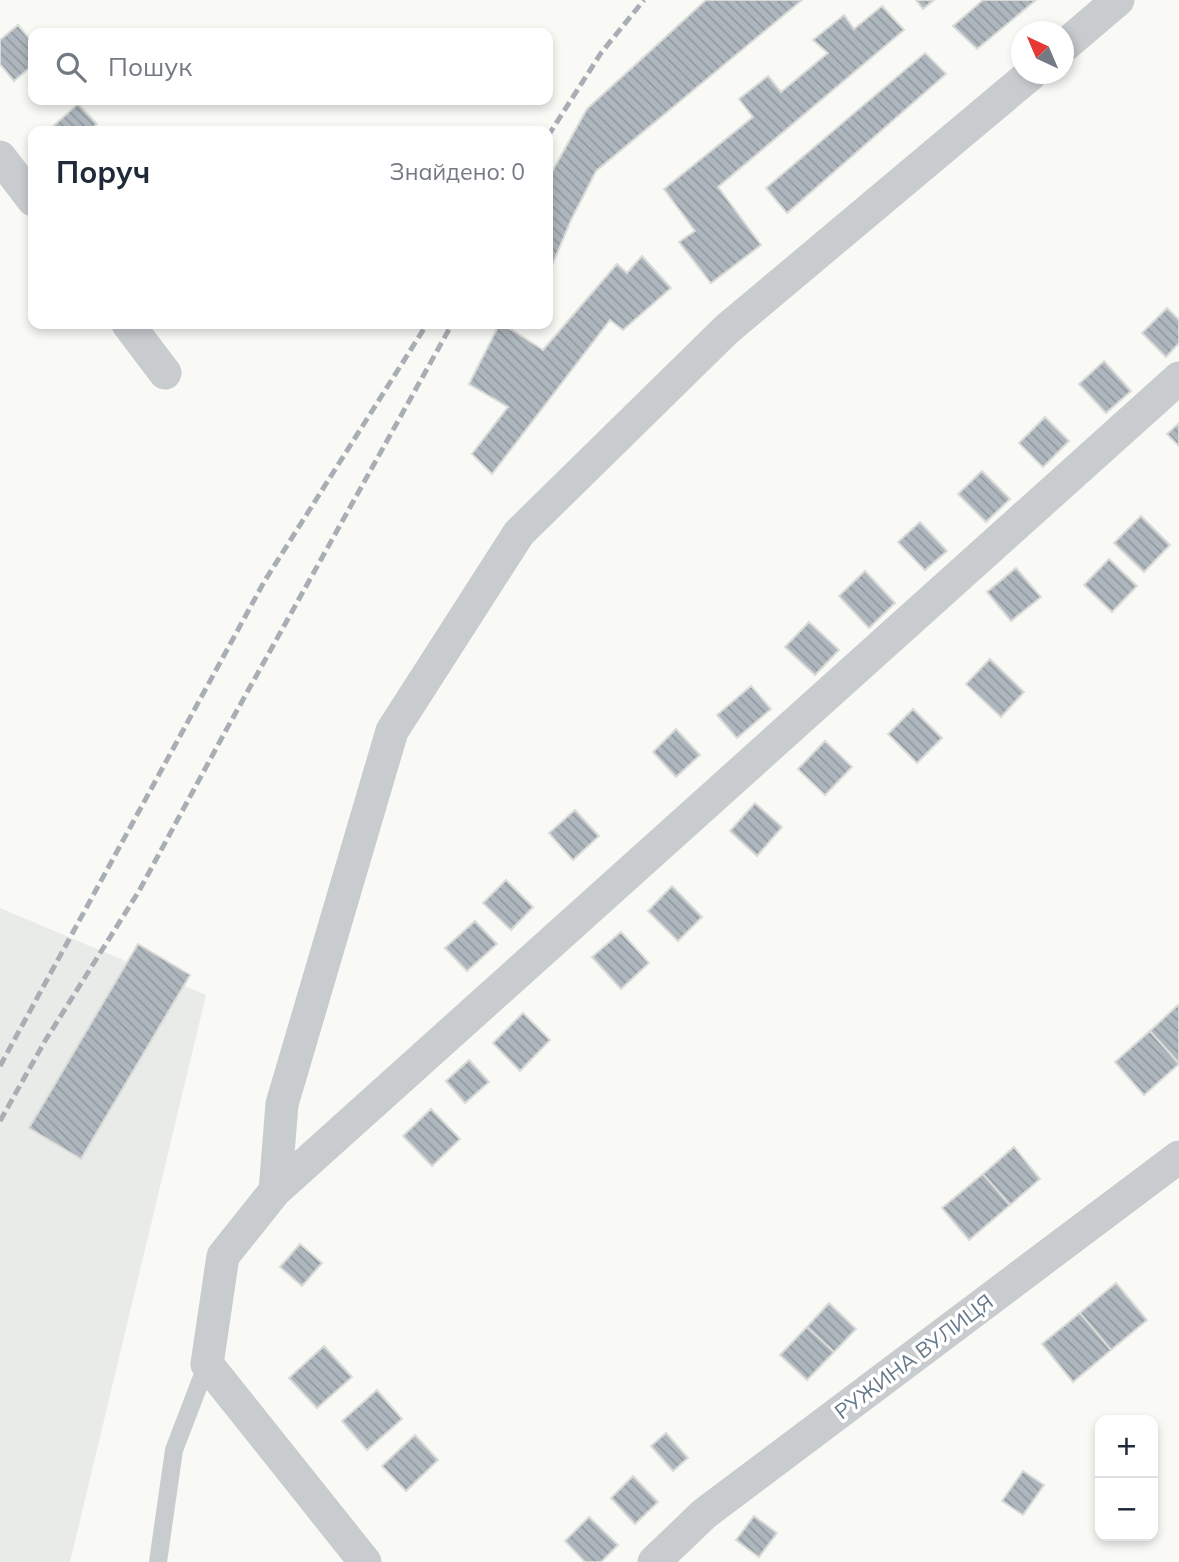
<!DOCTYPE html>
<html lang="uk">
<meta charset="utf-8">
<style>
:root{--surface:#fff;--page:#f2f2f3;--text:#1f2937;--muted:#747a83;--line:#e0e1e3}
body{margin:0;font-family:Mulish,sans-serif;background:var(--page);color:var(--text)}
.controls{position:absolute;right:21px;bottom:21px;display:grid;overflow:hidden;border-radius:14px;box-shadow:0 4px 10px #0003}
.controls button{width:63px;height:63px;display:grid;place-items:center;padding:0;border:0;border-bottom:2px solid var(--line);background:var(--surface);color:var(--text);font:35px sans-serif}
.compass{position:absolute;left:1011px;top:21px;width:63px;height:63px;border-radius:50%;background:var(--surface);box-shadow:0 4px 10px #0003;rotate:316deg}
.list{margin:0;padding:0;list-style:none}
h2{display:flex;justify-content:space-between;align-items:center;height:91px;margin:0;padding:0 28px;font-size:30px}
h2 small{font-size:23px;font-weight:400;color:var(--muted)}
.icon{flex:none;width:38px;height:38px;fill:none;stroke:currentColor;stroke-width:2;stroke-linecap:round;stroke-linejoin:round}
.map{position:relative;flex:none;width:1179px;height:1562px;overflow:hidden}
.search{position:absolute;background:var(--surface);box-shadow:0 4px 10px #0003;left:28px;top:28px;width:525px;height:77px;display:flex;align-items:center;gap:18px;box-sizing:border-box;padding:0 24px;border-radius:14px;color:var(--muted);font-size:26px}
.panel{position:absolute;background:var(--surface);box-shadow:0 4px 10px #0003;left:28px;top:126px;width:525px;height:203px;border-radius:14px}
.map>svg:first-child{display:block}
.built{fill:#e9ebe9}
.building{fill:url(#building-back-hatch);stroke:#dadad8;stroke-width:2}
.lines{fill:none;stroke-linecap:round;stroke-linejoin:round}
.service{stroke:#c8cccf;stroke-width:18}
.minor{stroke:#c8cccf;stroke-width:33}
.rail{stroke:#a8aeb4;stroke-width:5;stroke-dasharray:10 5;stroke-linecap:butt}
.labels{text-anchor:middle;stroke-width:7;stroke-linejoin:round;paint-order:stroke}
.street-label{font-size:21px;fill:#657889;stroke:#fff}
</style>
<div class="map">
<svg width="1179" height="1562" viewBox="0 0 1179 1562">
<defs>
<pattern id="building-back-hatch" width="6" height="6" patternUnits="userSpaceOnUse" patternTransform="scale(1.75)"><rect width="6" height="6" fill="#aeb7bd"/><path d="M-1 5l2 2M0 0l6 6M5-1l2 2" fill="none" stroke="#919a9f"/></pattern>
</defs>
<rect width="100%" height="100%" fill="#f9f9f6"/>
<!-- built -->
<path class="built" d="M0,908L206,995L70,1562H0Z"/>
<!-- building -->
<path class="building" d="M706,0H802L596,171L571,220L548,275V179L587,109Z
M916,0H934L923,9Z
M983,0H1036L977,49L953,26Z
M882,6L904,30L718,187L761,245L711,283L679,242L695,231L664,189L753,117L739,99L768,76L781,92L828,53L813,40L844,15L854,29Z
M18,25L33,43V65L14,81L0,64V40Z
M925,53L946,74L787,213L766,188Z
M78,104L97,124L89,131H54L51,128Z
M642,256L671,288L623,330L610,320L492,474L472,454L508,407L469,384L499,325L512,330L543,350L617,264L627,273Z
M1167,308L1179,320V343L1166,357L1142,333Z
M1104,361L1131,391L1106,413L1079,384Z
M1045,417L1069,441L1043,467L1019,443Z
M1179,423V446L1167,434Z
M982,471L1010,499L986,522L958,494Z
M1141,516L1170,545L1144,572L1114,543Z
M920,522L947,551L925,570L898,542Z
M1109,559L1137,586L1112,612L1084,585Z
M1016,568L1041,597L1011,621L987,592Z
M865,571L895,603L869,628L839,596Z
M809,622L839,650L815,675L785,647Z
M990,659L1024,692L1001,717L966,684Z
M751,686L771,709L737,738L717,715Z
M913,709L942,738L917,763L888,734Z
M676,729L700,755L676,777L653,752Z
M825,741L852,767L825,795L798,769Z
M755,803L782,827L757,856L730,831Z
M575,810L599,836L573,860L549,833Z
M506,880L533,907L511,930L483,903Z
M672,886L702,917L678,941L648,911Z
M475,921L497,944L467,971L445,948Z
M621,932L649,963L621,989L592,957Z
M138,944L190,975L81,1159L29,1128Z
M1178,1005L1179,1006V1063L1150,1031Z
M523,1013L550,1040L520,1071L493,1043Z
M1150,1031L1179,1064L1144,1095L1115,1062Z
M469,1060L489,1082L465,1103L446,1081Z
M431,1109L460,1139L432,1166L403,1136Z
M1014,1147L1040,1179L1010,1205L983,1174Z
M983,1174L1010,1205L969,1240L942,1208Z
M300,1244L322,1263L302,1286L280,1267Z
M1116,1283L1147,1320L1111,1350L1080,1313Z
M829,1303L856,1329L834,1352L807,1327Z
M1080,1313L1111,1350L1073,1382L1042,1344Z
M807,1327L834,1352L807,1380L780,1355Z
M324,1346L352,1377L317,1408L289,1378Z
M377,1390L402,1419L367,1450L342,1421Z
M666,1433L688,1458L673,1471L651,1446Z
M415,1435L438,1460L406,1491L382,1466Z
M1023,1471L1044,1485L1023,1515L1002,1501Z
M633,1476L658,1502L635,1524L611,1498Z
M754,1516L777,1533L759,1557L736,1540Z
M589,1517L618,1545L601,1562H585L565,1541Z"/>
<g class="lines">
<!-- service -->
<path class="service" d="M158,1562L174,1450L207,1364"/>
<!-- minor -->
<path class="minor" d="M1064,46L1118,0
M0,157L33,200
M128,324L165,373
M275,1191L1179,378
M365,1562L207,1364L223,1256L275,1191L282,1104L392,731L519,533L727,329L1031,74
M654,1562L704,1514L1179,1157"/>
<!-- rail -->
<path class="rail" d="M548,136L601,53L644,0
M0,1066L264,582L427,324
M0,1121L45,1041L139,891L225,732L452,324"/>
</g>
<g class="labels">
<!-- street labels -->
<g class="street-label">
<text transform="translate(914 1357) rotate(-37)" y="7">РУЖИНА ВУЛИЦЯ</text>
</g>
</g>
</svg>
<div class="controls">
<button>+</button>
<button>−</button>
</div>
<svg class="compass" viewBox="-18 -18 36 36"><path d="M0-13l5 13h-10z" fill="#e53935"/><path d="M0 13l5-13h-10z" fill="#747a83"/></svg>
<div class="search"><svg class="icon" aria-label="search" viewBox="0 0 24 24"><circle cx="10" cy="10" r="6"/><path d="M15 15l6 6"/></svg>Пошук</div>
<section class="panel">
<h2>Поруч<small>Знайдено: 0</small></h2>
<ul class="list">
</ul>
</section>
</div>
